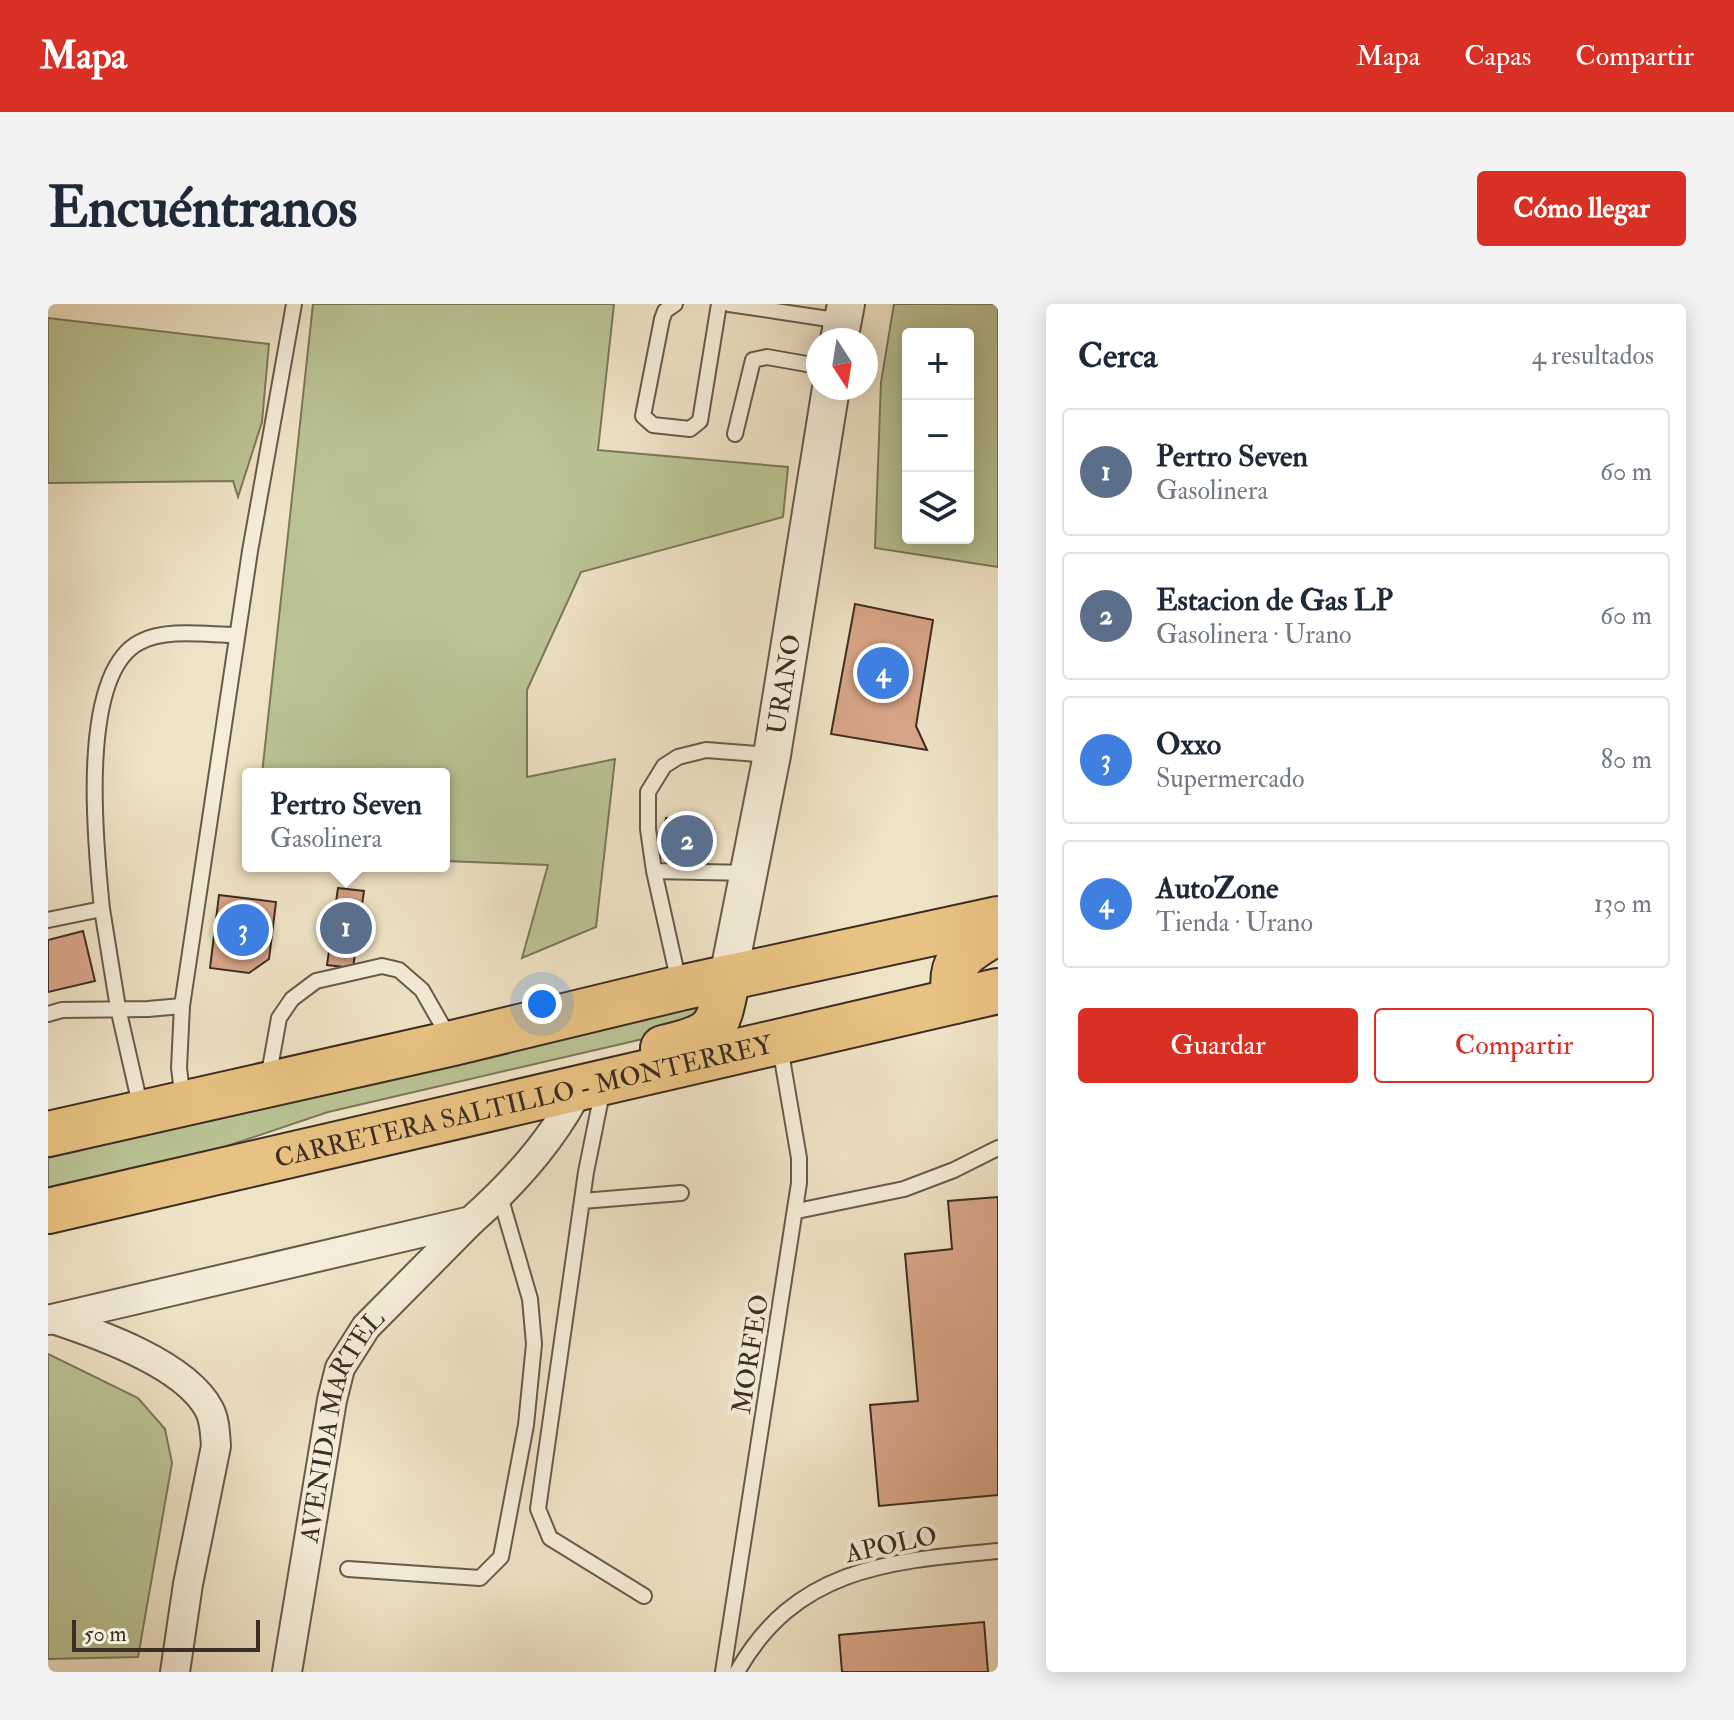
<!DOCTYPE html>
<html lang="es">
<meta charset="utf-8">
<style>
:root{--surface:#fff;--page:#f2f2f3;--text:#1f2937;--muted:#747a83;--line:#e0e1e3;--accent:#d93025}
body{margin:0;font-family:"IM FELL Double Pica",serif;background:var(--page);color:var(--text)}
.controls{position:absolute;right:24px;top:24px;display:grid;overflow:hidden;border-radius:8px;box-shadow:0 4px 20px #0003}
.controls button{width:72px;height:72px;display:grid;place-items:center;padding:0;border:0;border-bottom:2px solid var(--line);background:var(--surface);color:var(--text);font:40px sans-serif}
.compass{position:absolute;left:758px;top:24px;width:72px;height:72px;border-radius:50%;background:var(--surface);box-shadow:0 4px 20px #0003;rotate:168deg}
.scale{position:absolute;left:24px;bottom:20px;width:188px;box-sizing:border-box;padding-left:8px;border:4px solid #3d2d24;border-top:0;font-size:22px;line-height:28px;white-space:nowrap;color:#3d2d24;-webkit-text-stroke:6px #f5edd9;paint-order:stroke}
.you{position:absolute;left:494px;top:700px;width:28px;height:28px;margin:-20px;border:6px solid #fff;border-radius:50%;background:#1a73e8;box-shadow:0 0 0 12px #1a73e833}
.badge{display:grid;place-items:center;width:52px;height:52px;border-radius:50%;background:var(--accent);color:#fff;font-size:26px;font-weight:700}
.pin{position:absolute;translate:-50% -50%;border:4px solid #fff;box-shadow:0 2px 8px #0006}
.popup{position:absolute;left:194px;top:464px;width:208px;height:104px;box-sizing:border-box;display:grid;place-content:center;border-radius:8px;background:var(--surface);filter:drop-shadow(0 2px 6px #0005);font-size:26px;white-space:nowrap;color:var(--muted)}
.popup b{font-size:30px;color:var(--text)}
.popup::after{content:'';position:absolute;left:50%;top:100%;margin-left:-16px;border:16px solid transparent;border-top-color:var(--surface)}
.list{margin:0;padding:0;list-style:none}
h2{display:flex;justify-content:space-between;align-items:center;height:104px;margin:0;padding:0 32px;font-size:34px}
h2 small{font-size:26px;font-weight:400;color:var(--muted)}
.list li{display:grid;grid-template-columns:52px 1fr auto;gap:24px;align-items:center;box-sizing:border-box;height:128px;margin:0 16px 16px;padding:0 16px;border:2px solid var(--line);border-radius:8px}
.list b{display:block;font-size:30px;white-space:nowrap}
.list p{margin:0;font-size:26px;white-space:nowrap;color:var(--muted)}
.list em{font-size:26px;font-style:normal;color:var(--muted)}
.actions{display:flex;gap:16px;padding:24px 32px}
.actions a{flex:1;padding:18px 0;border:2px solid var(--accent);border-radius:8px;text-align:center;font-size:28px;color:var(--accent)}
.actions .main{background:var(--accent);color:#fff}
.icon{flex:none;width:44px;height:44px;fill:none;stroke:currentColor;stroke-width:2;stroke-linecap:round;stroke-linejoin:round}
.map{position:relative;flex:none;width:950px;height:1368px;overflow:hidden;border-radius:8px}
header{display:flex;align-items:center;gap:48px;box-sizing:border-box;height:112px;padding:0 40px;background:var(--accent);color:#fff}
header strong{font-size:38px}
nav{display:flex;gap:44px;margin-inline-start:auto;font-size:28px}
.intro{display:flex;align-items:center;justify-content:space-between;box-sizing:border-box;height:192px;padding:0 48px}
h1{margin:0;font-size:56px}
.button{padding:20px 36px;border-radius:8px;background:var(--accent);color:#fff;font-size:28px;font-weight:700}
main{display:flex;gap:48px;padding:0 48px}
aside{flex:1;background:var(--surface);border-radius:8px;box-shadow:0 4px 20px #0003}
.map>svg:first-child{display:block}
.green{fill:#bac394;stroke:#7c785c;stroke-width:2;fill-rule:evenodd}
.building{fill:#d9a689;stroke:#3d2d24;stroke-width:2}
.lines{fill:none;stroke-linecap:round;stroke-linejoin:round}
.service-casing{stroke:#6a5a4c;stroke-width:18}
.minor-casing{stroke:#6a5a4c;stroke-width:32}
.tertiary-casing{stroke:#6a5a4c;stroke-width:40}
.primary-casing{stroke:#3d2d24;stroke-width:48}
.service{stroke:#f5edd9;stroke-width:14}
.minor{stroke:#f5edd9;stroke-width:28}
.tertiary{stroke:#f5edd9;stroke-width:36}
.primary{stroke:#e8c282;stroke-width:44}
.labels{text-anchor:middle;stroke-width:8;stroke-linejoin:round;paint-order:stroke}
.street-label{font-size:26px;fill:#3d2d24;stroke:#f5edd9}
</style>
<header>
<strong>Mapa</strong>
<nav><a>Mapa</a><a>Capas</a><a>Compartir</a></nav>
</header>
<div class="intro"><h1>Encuéntranos</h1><a class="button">Cómo llegar</a></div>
<main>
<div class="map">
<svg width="950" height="1368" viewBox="0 0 950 1368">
<rect width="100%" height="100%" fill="#efe3c5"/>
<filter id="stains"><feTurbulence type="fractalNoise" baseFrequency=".0025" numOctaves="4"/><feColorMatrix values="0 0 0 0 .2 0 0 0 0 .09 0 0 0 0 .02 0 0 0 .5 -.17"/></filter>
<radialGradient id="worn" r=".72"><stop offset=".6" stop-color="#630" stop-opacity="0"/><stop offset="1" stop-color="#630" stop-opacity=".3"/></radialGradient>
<!-- green -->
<path class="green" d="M265,0H566L550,146L740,163L735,213L533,268L479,386V473L567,455L548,623L474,654L500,561L396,557V470H214Z
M846,0H950V263L827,244L833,78ZM920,30V234H860V30Z
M0,14L221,40L214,118L190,193L185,177L0,179Z
M659,696L642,724L280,808L129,859L0,888V854Z
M0,1050L90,1094L117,1125L124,1159L90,1353L0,1355Z"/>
<!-- building -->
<path class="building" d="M807,300L885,316L868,422L879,446L783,430Z
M618,514L666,525L659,559L611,550Z
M290,584L316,587L305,664L279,661Z
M171,591L228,598L221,655L201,669L162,664Z
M35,627L47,677L0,688V636Z
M950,893V1191L831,1202L822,1101L870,1097L857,950L904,945L900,897Z
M936,1318L940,1368H794L791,1331Z"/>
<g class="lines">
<defs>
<path id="service" d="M627,0L617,7L614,15L595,112L605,121L642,125L652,117L671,0
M681,0L794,17
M687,130L705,56L719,53L770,62
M606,567L701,569
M54,605C48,545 29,370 92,338C119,324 159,331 189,331
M0,616L54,605L70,704L93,805
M631,679L606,567L600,525V488L616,462L630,453L658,446L723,451
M0,710L14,706L100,705L134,702
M220,775L231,714L244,695L268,677L334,662L351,666L374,686L402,735
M555,784L538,868L490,1205L502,1234L596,1292
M135,796L131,764L134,702L202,247L246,0
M534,897L633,889
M749,907L856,885L906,866L950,844
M300,1265L432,1274L453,1253L478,1121L486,1040L482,995L452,892
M675,1368L751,879V854L732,743
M689,1368C748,1263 842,1257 950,1247"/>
<g id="minor">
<path d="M5,1015C51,1030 137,1060 161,1105C167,1116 167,1130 168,1142L140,1280L127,1368"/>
<path d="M0,1016L423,917C466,879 508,832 533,780"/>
<path id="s1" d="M239,1368L284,1096L292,1064L318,1023L423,917"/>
</g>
<g id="tertiary">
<path d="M791,36L798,0"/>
<path id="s2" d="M680,673L724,451L783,84"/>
</g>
<g id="primary">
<path d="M907,697C899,655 916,648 950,628"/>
<path d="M615,744C670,731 669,727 680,673"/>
<path d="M0,830L405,739L632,684L950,615"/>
<path id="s3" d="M0,907L950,687"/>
</g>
</defs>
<!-- service casing -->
<use href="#service" class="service-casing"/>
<!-- minor casing -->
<use href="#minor" class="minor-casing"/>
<!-- tertiary casing -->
<use href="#tertiary" class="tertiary-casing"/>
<!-- primary casing -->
<use href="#primary" class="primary-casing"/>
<!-- service -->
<use href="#service" class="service"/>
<!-- minor -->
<use href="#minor" class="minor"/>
<!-- tertiary -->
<use href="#tertiary" class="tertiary"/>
<!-- primary -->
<use href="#primary" class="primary"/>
</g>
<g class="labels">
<!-- street labels -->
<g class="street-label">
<text dy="9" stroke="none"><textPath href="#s2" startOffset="298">URANO</textPath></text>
<text dy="9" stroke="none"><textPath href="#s3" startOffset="488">CARRETERA SALTILLO - MONTERREY</textPath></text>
<text transform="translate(702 1050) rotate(-81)" y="9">MORFEO</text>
<text dy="9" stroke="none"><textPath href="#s1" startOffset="254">AVENIDA MARTEL</textPath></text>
<text transform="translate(843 1240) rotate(-12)" y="9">APOLO</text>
</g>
</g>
<rect width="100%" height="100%" filter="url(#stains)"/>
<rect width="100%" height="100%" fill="url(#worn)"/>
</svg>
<div class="controls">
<button>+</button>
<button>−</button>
<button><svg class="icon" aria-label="layers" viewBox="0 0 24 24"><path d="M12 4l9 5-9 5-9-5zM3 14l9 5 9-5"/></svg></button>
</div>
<svg class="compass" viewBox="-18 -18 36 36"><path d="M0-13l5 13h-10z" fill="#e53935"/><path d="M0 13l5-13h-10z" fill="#747a83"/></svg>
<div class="scale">50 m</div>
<div class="you"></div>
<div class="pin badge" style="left:298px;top:624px;background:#5c6f8a">1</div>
<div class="popup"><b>Pertro Seven</b>Gasolinera</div>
<div class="pin badge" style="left:639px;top:537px;background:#5c6f8a">2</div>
<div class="pin badge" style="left:195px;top:626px;background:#3f7fe0">3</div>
<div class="pin badge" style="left:835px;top:369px;background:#3f7fe0">4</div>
</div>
<aside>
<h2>Cerca<small>4 resultados</small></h2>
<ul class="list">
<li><span class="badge" style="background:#5c6f8a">1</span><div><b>Pertro Seven</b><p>Gasolinera</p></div><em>60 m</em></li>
<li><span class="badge" style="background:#5c6f8a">2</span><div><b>Estacion de Gas LP</b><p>Gasolinera · Urano</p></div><em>60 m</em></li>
<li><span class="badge" style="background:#3f7fe0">3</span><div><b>Oxxo</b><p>Supermercado</p></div><em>80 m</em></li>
<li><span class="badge" style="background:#3f7fe0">4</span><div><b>AutoZone</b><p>Tienda · Urano</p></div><em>130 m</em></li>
</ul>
<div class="actions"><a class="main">Guardar</a><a>Compartir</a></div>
</aside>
</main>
